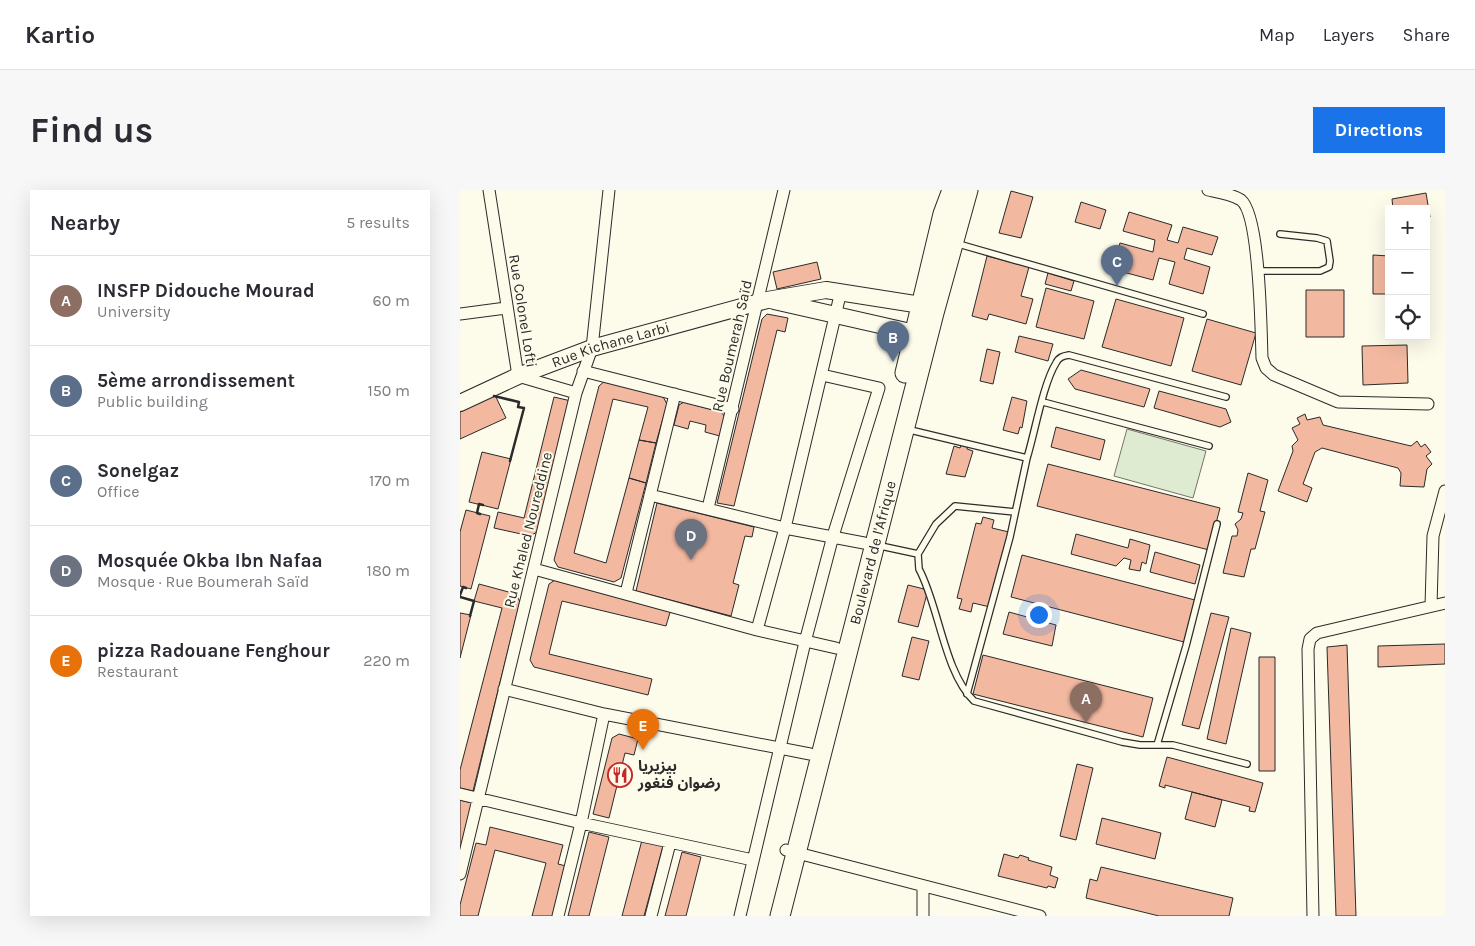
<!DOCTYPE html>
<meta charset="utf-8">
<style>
:root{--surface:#fff;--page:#f7f7f7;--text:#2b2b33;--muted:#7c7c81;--line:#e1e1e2;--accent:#1a73e8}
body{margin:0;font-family:Karla,"Noto Sans Arabic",sans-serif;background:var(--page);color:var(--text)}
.controls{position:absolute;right:15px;top:15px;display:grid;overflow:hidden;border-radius:0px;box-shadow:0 5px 20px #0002}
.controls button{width:45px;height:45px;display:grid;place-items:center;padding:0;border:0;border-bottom:1px solid var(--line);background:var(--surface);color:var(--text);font:25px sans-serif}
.you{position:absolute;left:578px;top:424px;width:18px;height:18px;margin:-12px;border:4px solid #fff;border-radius:50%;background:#1a73e8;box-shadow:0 0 0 8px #1a73e833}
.badge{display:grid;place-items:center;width:32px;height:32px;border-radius:50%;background:var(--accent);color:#fff;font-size:16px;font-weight:700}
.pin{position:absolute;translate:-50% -41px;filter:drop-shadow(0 1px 2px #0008)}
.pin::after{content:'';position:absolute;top:26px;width:18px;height:15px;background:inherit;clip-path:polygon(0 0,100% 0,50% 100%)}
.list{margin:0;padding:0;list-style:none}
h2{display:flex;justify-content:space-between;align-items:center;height:65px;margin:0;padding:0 20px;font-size:21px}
h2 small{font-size:16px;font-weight:400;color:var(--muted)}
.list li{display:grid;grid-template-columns:32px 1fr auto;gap:15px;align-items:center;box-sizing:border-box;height:90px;padding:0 20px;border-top:1px solid var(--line)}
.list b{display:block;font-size:19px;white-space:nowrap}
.list p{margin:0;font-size:16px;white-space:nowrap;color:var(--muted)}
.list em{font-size:16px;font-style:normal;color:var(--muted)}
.icon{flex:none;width:28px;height:28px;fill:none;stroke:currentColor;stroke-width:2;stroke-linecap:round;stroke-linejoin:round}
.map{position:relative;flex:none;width:985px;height:726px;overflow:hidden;border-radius:0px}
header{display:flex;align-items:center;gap:30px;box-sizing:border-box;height:70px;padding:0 25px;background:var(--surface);border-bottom:1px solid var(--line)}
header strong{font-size:24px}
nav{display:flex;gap:28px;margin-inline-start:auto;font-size:18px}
.intro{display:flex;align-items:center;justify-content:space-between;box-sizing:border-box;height:120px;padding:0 30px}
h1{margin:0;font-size:35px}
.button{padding:12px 22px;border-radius:0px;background:var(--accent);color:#fff;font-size:18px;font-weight:700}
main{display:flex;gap:30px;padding:0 30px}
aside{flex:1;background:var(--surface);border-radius:0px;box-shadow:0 5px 20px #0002}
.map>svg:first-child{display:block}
.green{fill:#deebd1;stroke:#74746e}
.building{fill:#f2b8a0;stroke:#2b2b2b}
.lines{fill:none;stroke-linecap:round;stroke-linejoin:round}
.lane-casing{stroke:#2b2b2b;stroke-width:8}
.street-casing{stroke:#2b2b2b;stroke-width:13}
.secondary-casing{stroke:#2b2b2b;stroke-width:18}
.primary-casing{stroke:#2b2b2b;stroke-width:21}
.lane{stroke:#fdfbea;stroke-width:5.5}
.street{stroke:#fdfbea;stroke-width:11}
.secondary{stroke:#fdfbea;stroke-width:16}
.primary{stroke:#fdfbea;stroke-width:19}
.wall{stroke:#2b2b2b;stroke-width:2.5}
.labels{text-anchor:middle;stroke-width:4;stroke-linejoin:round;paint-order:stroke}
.street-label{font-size:15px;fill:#2b2b2b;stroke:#fdfbea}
.poi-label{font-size:15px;font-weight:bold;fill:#2b2b2b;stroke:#fdfbea;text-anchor:start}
</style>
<header>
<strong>Kartio</strong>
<nav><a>Map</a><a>Layers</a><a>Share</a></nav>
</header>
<div class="intro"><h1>Find us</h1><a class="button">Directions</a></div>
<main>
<aside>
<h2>Nearby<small>5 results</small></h2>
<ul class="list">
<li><span class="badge" style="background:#8d6e63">A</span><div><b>INSFP Didouche Mourad</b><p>University</p></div><em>60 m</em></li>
<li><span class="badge" style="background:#5c6f8a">B</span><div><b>5ème arrondissement</b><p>Public building</p></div><em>150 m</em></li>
<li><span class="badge" style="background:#5c6f8a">C</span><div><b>Sonelgaz</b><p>Office</p></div><em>170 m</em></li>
<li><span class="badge" style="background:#6b7280">D</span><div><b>Mosquée Okba Ibn Nafaa</b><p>Mosque · Rue Boumerah Saïd</p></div><em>180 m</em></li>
<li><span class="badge" style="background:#e8710a">E</span><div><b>pizza Radouane Fenghour</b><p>Restaurant</p></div><em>220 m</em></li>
</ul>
</aside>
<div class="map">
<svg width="985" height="726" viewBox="0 0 985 726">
<rect width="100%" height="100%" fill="#fdfbea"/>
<!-- green -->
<path class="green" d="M667,239L746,261L733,308L654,286Z"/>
<!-- building -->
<path class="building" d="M551,1L573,7L561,48L539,43Z
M966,3L970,27L966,28V19H933L932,9Z
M621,12L646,20L640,39L615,32Z
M669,22L712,35L707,50L718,53L723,37L758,47L752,65L727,58L724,69L750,77L743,104L709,94L715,72L699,68L693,90L652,79L660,53L693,62L695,50L663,41Z
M913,65L929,66V104H913Z
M527,66L569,77L561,106L573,109L566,134L529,124L527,130L512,126Z
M357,72L361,89L317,99L313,82Z
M588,83L614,91L611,101L585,94Z
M586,98L634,111L624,149L576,137Z
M846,100H884V147H846Z
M656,109L724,128L711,176L642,157Z
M307,124L328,128L325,142L317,140L274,316L257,313L302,129Z
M747,129L796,143L781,195L732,181Z
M559,146L593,154L588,171L555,162Z
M947,155L948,193L903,195L902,156Z
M527,159L540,162L533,194L520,191Z
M621,180L690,199L684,217L615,199L608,189Z
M146,190L202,205L207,214L196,253L179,250L188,217L153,209L114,363L146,373L169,288L186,293L161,388L154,392L98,377L94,370L139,196Z
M699,201L766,219L771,232L760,237L694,218Z
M35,205L46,228L0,249V222Z
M94,207L111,211L79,341L70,346L34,338L38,322L64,328Z
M552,207L567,211L562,238L560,237L558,244L543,240Z
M224,212L261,222L265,227L260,246L245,242L246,235L230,231L228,239L214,235L219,215Z
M845,224L847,230L860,227L863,235L951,256L957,251L961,257L965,254L971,262L966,266L972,274L967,279L964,297L940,296L941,283L938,278L862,258L855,262L843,294L852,298L847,312L818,301L833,261L832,256L838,250L832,238L840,234L837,228Z
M596,237L645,250L640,270L591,257Z
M179,250L196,253L186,293L169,288Z
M502,252L508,254L507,259L513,261L505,287L486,284L494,256L500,258Z
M22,262L51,269L38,319L9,312Z
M588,274L760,318L749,360L577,316Z
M788,283L808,290L800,321L805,322L795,359H791L784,387L763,383L772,346H777L778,340L775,334L781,329L783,323L778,322Z
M197,313L294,337L292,347L285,346L273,393L279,395L271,426L176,401Z
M6,320L30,326L11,399L0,396V342Z
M523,327L534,330L532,338L549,342L530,417L513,413L511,422L499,419L502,409L497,408L516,333L521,334Z
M616,344L668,358L670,349L690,355L686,374L682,372L680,381L669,379L671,370L664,368L656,376L611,364Z
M695,362L740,375L735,394L690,382Z
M562,365L735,410L724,452L551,407Z
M95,390L211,419L206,436L102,411L89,464L192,489L188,505L74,477L70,470L89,394Z
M19,394L56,404L60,412L13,601L0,598V580L42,418L14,411Z
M448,395L468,400L458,437L438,432Z
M549,422L596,435L592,456L543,444Z
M0,423L11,425L0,468Z
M751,423L769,427L739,539L722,535Z
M771,438L791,443L766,554L747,549Z
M452,447L469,451L459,490L442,486Z
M985,454V474L918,477V456Z
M887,455L896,726H876L867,457Z
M523,465L693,508L683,547L513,504Z
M799,467H815V581H799Z
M159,544L178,549L174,565L165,563L149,628L133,624L152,548Z
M707,567L803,593L795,622L789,621L790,617L705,595V598L699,596Z
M617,574L633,578L616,650L600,646Z
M732,602L762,610L755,637L725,629Z
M0,610L12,613L0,660Z
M642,628L701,643L695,669L636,654Z
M30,637L103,655L98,674L106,676L93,726H72L86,673L35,660L18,726H0V715L16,653L26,655Z
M129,642L149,647L129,726H108Z
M182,650L203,656L184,726H162Z
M222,662L241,667L226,726H205Z
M544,664L558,668L560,665L569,668L568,670L592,677L590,685L598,688L595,698L588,696L587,698L538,686Z
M641,677L773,708L769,726H699L626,708L630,689L637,691Z"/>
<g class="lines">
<defs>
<path id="lane" d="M495,53L743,124
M797,81H860L869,77L870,71L867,51L857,48L820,44
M583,212L749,256
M446,239L567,268C575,242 583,194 596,173C599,167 603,166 609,165L766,207
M416,355L458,364L459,379C479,416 484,482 514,511L662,552L680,555H713L787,574
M458,364L476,334L495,316L555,322
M507,504L550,347L567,268
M697,555L726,456L757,334"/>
<path id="street" d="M29,0L58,186L116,203
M748,0C758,2 772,4 781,10C800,25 801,140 802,168L806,178L814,185L878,212L968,214
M0,124L46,118
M123,181L273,219
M190,305L325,338L404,353
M248,318L324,0
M74,379L297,440L376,458
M166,403L215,204
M971,416L973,346L985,301
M297,440L325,338L381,101
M44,499L144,524L350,564
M0,604L121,633L293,670
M326,660L580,726
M0,684L116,203L132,158L149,0
M463,696V726
M98,726L121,633L144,524
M191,726L210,653
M280,726L345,452L373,346L419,198L362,185
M853,726L848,459L850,449L857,443L985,413"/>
<g id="secondary">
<path d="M314,111L455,143"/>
<path id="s1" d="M0,213L58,186L132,158L307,110L366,100L461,115"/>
</g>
<g id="primary">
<path d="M445,183L483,24L492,0"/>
<path id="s2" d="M320,726L474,123L508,0"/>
</g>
</defs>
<!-- lane casing -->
<use href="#lane" class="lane-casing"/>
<!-- street casing -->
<use href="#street" class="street-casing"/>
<!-- secondary casing -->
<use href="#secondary" class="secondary-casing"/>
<!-- primary casing -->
<use href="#primary" class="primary-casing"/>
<!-- lane -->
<use href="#lane" class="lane"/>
<!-- street -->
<use href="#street" class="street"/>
<!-- secondary -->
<use href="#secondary" class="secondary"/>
<!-- primary -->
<use href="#primary" class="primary"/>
<!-- wall -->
<path class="wall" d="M34,206L59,212L58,217L64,218L50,271
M20,324L17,323L19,314L23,315
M0,405L3,397L6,398
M0,407L14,411L10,426"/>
</g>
<!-- icons -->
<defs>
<symbol id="restaurant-ring" viewBox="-11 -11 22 22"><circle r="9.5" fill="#fdfbea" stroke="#c62828" stroke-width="1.5"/><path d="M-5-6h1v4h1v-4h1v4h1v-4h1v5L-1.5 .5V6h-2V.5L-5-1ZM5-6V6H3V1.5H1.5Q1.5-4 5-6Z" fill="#c62828"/></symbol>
</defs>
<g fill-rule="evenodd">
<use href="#restaurant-ring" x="146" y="571" width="28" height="28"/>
</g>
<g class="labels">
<!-- street labels -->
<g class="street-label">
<text transform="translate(63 121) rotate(81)" y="5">Rue Colonel Lofti</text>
<text dy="5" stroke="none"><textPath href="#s1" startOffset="162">Rue Kichane Larbi</textPath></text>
<text transform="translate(272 156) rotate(-77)" y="5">Rue Boumerah Saïd</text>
<text transform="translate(68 340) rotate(-76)" y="5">Rue Khaled Noureddine</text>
<text dy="5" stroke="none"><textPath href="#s2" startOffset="375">Boulevard de l'Afrique</textPath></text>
</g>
<!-- poi labels -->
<g class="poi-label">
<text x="178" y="581">بيزيريا<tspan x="178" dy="17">رضوان فنغور</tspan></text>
</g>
</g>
</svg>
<div class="controls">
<button>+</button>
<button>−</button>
<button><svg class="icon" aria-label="locate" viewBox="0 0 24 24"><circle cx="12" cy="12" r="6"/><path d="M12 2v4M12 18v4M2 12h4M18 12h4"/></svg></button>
</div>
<div class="you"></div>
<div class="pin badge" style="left:626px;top:533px;background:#8d6e63">A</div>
<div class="pin badge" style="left:433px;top:172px;background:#5c6f8a">B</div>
<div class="pin badge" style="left:657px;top:96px;background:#5c6f8a">C</div>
<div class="pin badge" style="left:231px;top:370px;background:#6b7280">D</div>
<div class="pin badge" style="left:183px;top:560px;background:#e8710a">E</div>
</div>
</main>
